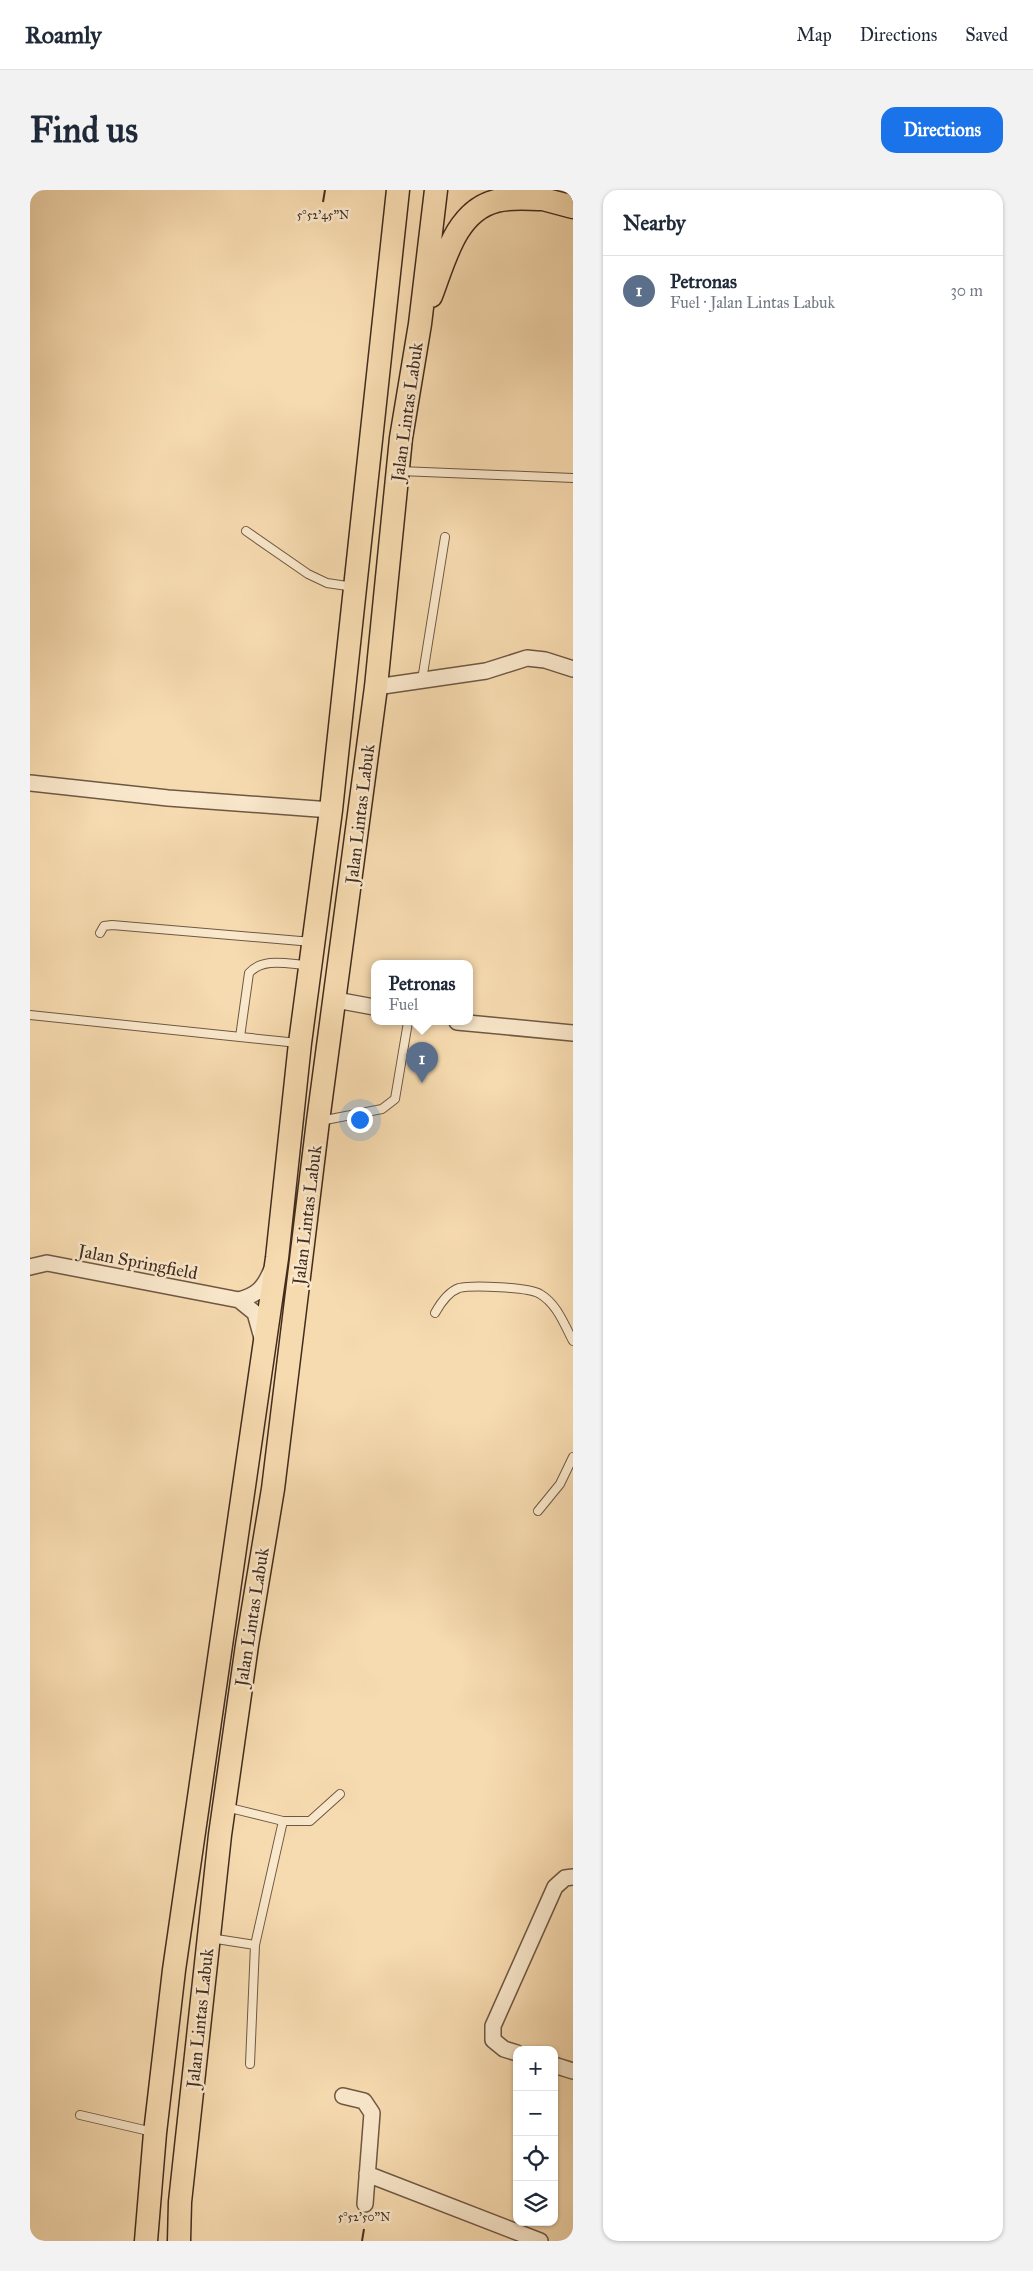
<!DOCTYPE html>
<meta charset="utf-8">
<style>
:root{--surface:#fff;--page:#f2f2f3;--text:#1f2937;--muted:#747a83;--line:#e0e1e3;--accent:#1a73e8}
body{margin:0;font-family:"IM FELL Great Primer",serif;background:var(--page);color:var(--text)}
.controls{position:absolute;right:15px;bottom:15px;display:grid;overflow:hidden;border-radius:10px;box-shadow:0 1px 4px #0004}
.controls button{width:45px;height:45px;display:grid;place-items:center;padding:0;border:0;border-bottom:1px solid var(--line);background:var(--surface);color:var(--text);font:25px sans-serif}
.you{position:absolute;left:329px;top:929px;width:18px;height:18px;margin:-12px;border:4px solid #fff;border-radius:50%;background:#1a73e8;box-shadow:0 0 0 8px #1a73e833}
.badge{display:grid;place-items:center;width:32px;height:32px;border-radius:50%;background:var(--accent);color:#fff;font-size:16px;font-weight:700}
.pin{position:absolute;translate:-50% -41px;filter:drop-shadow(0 1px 2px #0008)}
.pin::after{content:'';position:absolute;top:26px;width:18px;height:15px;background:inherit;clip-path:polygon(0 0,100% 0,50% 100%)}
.popup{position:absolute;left:341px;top:770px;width:102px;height:65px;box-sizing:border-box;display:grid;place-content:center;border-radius:10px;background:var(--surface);filter:drop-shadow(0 1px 4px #0005);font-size:16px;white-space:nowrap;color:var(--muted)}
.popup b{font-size:19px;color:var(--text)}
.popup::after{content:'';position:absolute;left:50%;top:100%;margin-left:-10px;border:10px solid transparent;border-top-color:var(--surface)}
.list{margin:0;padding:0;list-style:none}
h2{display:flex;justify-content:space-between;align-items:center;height:65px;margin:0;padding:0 20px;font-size:21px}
h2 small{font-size:16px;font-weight:400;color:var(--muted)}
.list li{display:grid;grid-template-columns:32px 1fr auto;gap:15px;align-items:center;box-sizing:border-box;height:70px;padding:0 20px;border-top:1px solid var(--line)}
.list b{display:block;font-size:19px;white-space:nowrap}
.list p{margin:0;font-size:16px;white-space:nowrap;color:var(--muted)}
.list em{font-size:16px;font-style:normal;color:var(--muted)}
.icon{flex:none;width:28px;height:28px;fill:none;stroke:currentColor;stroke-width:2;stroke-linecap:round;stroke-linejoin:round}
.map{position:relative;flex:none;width:543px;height:2051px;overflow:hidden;border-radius:15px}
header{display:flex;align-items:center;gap:30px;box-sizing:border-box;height:70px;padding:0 25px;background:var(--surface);border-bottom:1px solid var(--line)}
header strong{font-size:24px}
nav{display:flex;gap:28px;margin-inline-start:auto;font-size:18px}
.intro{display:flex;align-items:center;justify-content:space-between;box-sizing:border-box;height:120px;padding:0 30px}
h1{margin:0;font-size:35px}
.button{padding:12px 22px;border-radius:15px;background:var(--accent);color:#fff;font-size:18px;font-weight:700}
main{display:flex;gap:30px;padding:0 30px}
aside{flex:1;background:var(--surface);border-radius:15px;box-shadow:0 1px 4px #0004}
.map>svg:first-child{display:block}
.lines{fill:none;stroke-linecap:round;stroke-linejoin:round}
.lane-casing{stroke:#6f5843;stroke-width:10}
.street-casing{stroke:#6f5843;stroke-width:18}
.primary-casing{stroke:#422c1f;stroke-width:25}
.lane{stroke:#fae8cc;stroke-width:8}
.street{stroke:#fae8cc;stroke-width:15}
.primary{stroke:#f7dbb0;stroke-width:22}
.ticks{fill:none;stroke:#422c1f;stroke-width:2}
.labels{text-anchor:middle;stroke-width:5;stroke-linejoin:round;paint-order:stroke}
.street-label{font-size:18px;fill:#422c1f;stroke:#fae8cc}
.ticks-label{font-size:12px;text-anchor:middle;fill:#422c1f;stroke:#fae8cc;stroke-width:5;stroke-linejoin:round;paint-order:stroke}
</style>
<header>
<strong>Roamly</strong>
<nav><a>Map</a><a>Directions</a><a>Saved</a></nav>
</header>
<div class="intro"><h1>Find us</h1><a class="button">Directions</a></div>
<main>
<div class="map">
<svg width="543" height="2051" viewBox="0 0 543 2051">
<rect width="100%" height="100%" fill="#f7dbb0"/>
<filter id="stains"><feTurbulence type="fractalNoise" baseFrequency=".004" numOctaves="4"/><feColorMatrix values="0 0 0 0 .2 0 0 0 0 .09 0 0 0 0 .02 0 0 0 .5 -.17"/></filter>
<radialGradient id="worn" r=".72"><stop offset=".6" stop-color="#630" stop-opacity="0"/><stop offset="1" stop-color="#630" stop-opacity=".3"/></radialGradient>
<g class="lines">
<defs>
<path id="lane" d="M370,281L543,288
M216,341L278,384L297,393L324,397
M392,490L415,347
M70,743L74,736L82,735L282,752
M0,825L268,853
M210,847L219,783C233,767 258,774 278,775
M290,931L352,919L365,909L378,832
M405,1123C410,1114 418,1102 429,1098C442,1095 499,1097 510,1104C527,1114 534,1134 543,1151
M508,1321L530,1294L543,1267
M196,1617L253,1631H280L310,1604
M180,1748L225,1755L253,1631
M220,1874L225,1755
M50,1925L123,1942"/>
<path id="street" d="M346,497L456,481L497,468L515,470L543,479
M0,593L138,608L301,620
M306,810L344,817
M427,832L543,843
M0,1077L17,1073L209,1110L225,1123L232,1148
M209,1110C227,1105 234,1098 241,1081
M487,1863L474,1859L463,1850V1836L525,1697L535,1688L543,1687
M524,1875L543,1881
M313,1906L334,1911L342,1923L335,2014
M337,1984L510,2051"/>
<path id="primary" d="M498,5L543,17
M401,106C414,73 425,21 466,11C479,7 498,9 512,9
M116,2051L125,1943L144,1780L247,1068L270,853L301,620L368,0
M149,2051L150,2012L190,1645L217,1455L243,1299L288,931L346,497L371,248L390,134L406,0"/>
</defs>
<!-- lane casing -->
<use href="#lane" class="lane-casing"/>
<!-- street casing -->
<use href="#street" class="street-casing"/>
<!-- primary casing -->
<use href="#primary" class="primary-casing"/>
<!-- lane -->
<use href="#lane" class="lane"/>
<!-- street -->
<use href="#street" class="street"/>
<!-- primary -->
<use href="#primary" class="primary"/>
</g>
<!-- ticks -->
<path class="ticks" d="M293,12L295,0M332,2051L334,2039"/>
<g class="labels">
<!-- street labels -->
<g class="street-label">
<text transform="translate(377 222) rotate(-82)" y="6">Jalan Lintas Labuk</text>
<text transform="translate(330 624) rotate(-83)" y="6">Jalan Lintas Labuk</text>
<text transform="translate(277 1025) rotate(-83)" y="6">Jalan Lintas Labuk</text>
<text transform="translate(108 1072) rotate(11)" y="6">Jalan Springfield</text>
<text transform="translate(222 1427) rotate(-81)" y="6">Jalan Lintas Labuk</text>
<text transform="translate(170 1828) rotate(-84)" y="6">Jalan Lintas Labuk</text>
</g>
</g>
<g class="ticks-label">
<text x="293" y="29">5°52'45"N</text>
<text x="334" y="2031">5°52'50"N</text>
</g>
<rect width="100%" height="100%" filter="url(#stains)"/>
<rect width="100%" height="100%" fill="url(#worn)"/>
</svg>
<div class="controls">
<button>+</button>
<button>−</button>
<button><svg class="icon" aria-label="locate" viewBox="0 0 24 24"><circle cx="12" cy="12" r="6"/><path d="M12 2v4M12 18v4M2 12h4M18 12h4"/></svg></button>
<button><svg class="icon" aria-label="layers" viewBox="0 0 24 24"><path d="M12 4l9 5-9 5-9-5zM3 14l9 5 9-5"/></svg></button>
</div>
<div class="you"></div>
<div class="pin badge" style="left:392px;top:893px;background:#5c6f8a">1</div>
<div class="popup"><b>Petronas</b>Fuel</div>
</div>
<aside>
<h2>Nearby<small></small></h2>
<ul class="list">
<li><span class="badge" style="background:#5c6f8a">1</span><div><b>Petronas</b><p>Fuel · Jalan Lintas Labuk</p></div><em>30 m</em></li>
</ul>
</aside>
</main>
